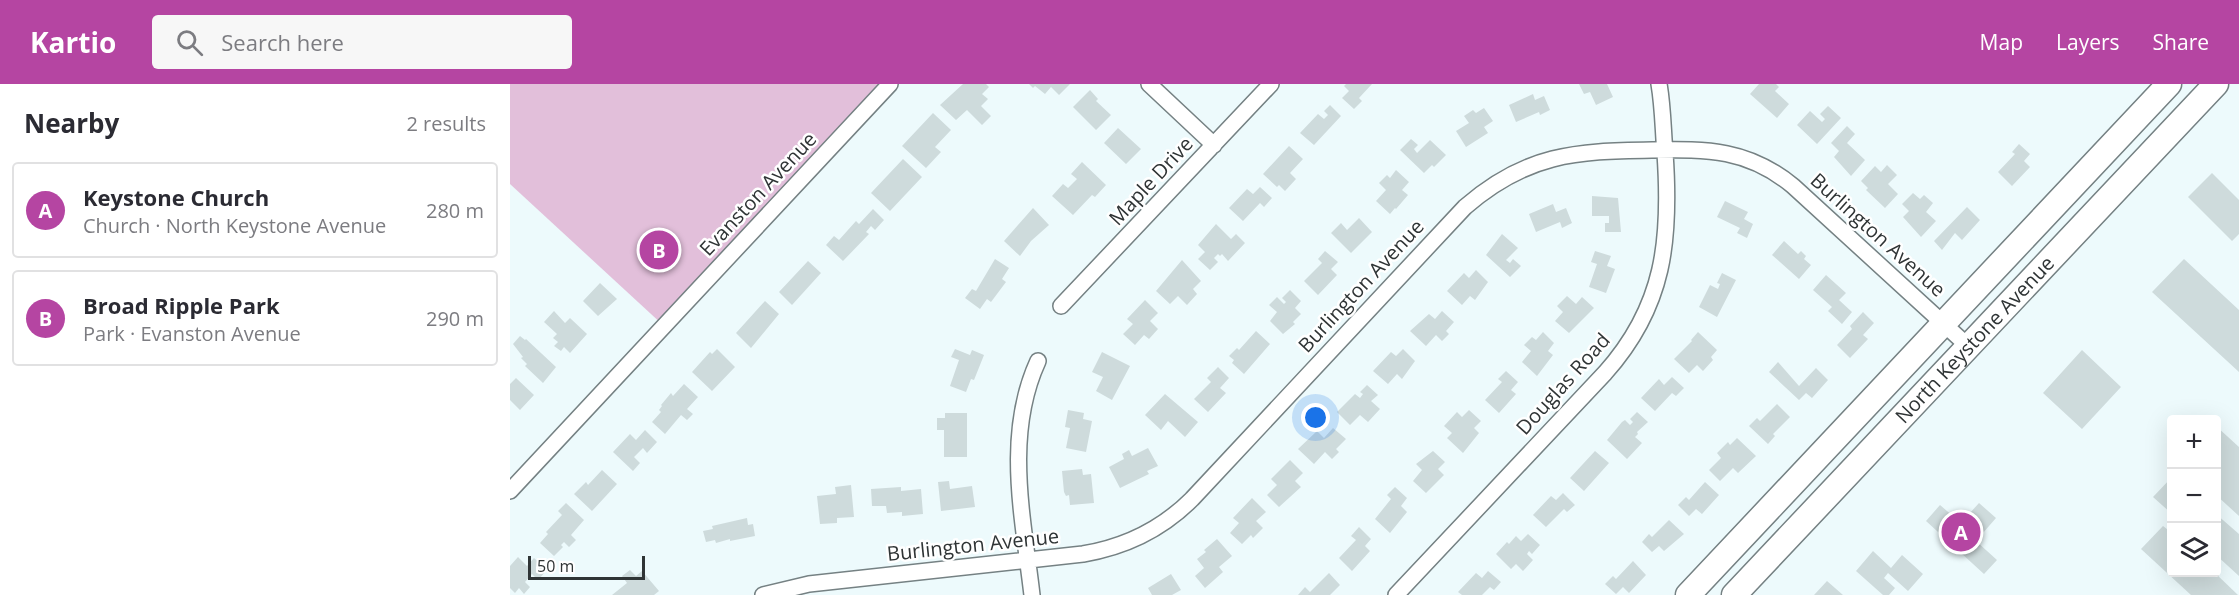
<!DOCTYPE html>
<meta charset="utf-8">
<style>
:root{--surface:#fff;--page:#f7f7f7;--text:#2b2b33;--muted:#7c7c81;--line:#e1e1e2;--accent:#b545a2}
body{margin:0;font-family:"Open Sans",sans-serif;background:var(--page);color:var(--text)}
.controls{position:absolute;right:18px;bottom:18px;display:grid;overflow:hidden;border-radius:6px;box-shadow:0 6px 24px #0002}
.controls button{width:54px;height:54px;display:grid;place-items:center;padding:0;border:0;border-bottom:2px solid var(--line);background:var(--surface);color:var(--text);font:30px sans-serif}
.scale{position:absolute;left:18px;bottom:15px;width:117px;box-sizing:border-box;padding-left:6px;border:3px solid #2f3435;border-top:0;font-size:16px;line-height:21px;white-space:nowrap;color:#2f3435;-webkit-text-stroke:4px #fff;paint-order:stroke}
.you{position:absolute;left:806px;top:334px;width:21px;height:21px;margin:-15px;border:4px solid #fff;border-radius:50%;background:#1a73e8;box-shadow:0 0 0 9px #1a73e833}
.badge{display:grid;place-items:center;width:39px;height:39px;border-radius:50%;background:var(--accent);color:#fff;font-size:20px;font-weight:700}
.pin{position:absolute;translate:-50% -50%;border:3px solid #fff;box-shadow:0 2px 6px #0006}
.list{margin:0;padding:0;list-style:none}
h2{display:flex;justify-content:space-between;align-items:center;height:78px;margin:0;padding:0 24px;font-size:26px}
h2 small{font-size:20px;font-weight:400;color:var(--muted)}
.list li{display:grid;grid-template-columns:39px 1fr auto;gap:18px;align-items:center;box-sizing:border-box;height:96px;margin:0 12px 12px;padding:0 12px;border:2px solid var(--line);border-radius:6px}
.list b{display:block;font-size:22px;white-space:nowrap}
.list p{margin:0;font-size:20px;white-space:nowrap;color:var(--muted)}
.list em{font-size:20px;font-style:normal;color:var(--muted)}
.icon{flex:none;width:33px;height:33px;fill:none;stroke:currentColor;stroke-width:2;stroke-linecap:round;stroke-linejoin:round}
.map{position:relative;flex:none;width:1729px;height:511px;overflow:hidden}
header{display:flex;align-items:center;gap:36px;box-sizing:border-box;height:84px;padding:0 30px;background:var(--accent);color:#fff}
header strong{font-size:28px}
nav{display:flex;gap:33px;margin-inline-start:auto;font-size:21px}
.search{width:420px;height:54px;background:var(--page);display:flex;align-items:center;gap:15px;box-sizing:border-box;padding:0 21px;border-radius:6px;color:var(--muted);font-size:22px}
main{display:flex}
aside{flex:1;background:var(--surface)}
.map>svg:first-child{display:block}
.green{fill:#e2bfda}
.building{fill:#cedbdc}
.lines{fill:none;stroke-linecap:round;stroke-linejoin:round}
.minor-casing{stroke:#758183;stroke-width:18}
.primary-casing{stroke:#758183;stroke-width:27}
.minor{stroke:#fff;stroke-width:15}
.primary{stroke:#fff;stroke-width:24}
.labels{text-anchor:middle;stroke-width:5;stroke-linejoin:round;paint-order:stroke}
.street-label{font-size:20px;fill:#2f3435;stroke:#fff}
</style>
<header>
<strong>Kartio</strong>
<div class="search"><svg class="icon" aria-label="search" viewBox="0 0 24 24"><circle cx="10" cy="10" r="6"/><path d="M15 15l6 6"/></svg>Search here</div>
<nav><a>Map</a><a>Layers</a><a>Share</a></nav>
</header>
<main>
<aside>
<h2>Nearby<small>2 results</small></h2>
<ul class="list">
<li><span class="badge">A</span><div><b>Keystone Church</b><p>Church · North Keystone Avenue</p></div><em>280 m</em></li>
<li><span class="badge">B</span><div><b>Broad Ripple Park</b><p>Park · Evanston Avenue</p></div><em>290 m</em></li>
</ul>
</aside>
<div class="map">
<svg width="1729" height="511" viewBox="0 0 1729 511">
<rect width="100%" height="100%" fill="#edfafc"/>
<!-- green -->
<path class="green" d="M0,0H380L154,242L0,100Z"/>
<!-- building -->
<path class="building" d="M453,0H476L479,3L472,10L478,15L471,22L481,32L472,41L457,26L446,36L430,21Z
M519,0H560L549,11L541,3L535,10L525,2L523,4Z
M836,0H862L849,14L852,17L844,25L832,14L839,7L834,2Z
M1069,0H1097L1103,13L1086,21L1080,8L1074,10Z
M1249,0H1266L1269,3L1265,7L1279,20L1267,34L1240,10Z
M580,6L588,15L586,17L601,31L586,46L563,23Z
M1023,10L1025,16L1034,12L1040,26L1030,31L1029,28L1006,38L999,21Z
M820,21L831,32L804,61L790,49L808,30L814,35L818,31L814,27Z
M1318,22L1331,34L1307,60L1287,41L1300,27L1312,38L1315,35L1310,30Z
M974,24L983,37L974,43L978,49L956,63L946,47L959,39L954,32L963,26L966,29Z
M423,29L441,46L425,63L431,68L416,84L392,62Z
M1337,42L1345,50L1337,59L1355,76L1341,92L1324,73L1329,67L1321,59Z
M608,44L631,65L616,80L594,59Z
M901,55L908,61L904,65L907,69L920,56L936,71L924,83L922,81L914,89L890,66Z
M1509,60L1520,70L1514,77L1520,83L1502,102L1488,88L1505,70L1502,68Z
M779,62L793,75L780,89L786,95L775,107L769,101L767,103L753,90Z
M393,75L412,93L380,127L361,109Z
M572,78L596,101L585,113L582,111L563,131L542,112L553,100L558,104L567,95L561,90Z
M1377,81L1387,91L1378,100L1388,110L1375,124L1356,106L1358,104L1351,97L1365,82L1371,88Z
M886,86L899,98L892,106L898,111L886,125L885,124L880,130L866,117L876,106L869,99L877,91L880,94Z
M1702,89L1729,116V150L1722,157L1678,113Z
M750,103L762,114L754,123L750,119L733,137L719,124L737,105L743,110Z
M1403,109L1410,115L1414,111L1423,119L1416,128L1426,137L1411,153L1393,133L1399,127L1392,120Z
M1082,112L1108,114L1111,148H1095V139H1099V132H1082Z
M1215,117L1238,128L1234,135L1243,140L1237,154L1227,149L1230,144L1207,133Z
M1043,120L1046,128L1056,124L1062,139L1052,144L1050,138L1026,148L1019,130Z
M1457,123L1470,136L1452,156L1445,149L1432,166L1424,157Z
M523,124L539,141L521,157L510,172L494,157Z
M363,125L374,136L365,146L361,142L356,148L359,150L333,177L316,161L324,152L329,156L346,137L349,140Z
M849,134L862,148L841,169L821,149L831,139L837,146Z
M706,140L721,155L726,150L735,159L718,177L712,170L710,172L708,170L704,174L708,178L700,186L688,175L695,168L688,161Z
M992,150L1008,164L996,176L1000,179L1003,175L1011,182L1000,193L976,171Z
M1274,157L1288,170L1291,167L1296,172L1294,175L1301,181L1289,195L1262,171Z
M815,167L828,178L821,185L827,191L808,211L794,197L812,179L808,175Z
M1085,167L1101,172L1097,182L1105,185L1096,209L1079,203L1087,180L1081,178Z
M485,175L499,184L492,195L496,198L481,218L477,215L470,225L455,214L462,205L466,207Z
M1674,175L1729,226V288L1642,208Z
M672,176L691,197L683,205L687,210L677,221L668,212L660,220L646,207Z
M298,177L311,189L282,221L269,208Z
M966,186L978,198L965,216L960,212L952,221L937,207L954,189L959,194Z
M1212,189L1226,196L1207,233L1189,223L1200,201L1208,205L1210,200L1207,199Z
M1316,191L1336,209L1329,216L1342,228L1332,240L1318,227L1322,223L1303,206Z
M90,199L107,215L88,232L73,217Z
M780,206L791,217L785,224L791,230L783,238L785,240L773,250L760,237L767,228L759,221L767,213L774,220L776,218L772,214Z
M1057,212L1066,220L1072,213L1084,224L1059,249L1045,237L1053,228L1047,222Z
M635,216L648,229L640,237L648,245L639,255L634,251L625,261L613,250L623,240L617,235Z
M255,217L269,230L241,264L226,249Z
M44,227L55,239L60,234L77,250L60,269L54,263L51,267L44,262L48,258L43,254L47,250L34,238Z
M932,227L944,238L936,247L939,250L932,257L926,251L916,262L900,247L919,230L925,235Z
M1353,228L1364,239L1353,251L1358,255L1340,274L1327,261L1342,245L1340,242Z
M746,247L760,260L734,290L722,279L724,276L719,272L727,264L729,266Z
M1033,248L1044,259L1038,267L1043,271L1027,292L1012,278L1021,267L1014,261L1022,253L1026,256Z
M1188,248L1207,266L1201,273L1203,276L1193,287L1187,281L1179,289L1164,275L1182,257L1181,256Z
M10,252L15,256L16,255L46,283L33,299L15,282L17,280L11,274L13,273L3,260Z
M207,265L225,283L202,307L182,288L200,268L202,270Z
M445,265L460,271L462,266L474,271L464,296L461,295L456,308L440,302L449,276L441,273Z
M893,265L905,277L892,295L887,290L878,300L863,287L881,268L886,272Z
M1572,266L1611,303L1572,345L1533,309Z
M592,268L620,282L602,316L586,307L593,293L582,288Z
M1268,278L1289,302L1306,284L1318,296L1302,314L1296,309L1289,316L1259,288Z
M708,283L719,294L710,304L716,309L698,328L684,315L701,298L697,294Z
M996,287L1008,298L1001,306L1006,310L989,329L975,316L992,298L988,295Z
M1162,293L1174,304L1166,312L1162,309L1145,327L1131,314L1149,295L1154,301Z
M6,294L24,311L10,326L0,316V300Z
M174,300L188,313L177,325L183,330L177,336L171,331L155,350L142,338L151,328L149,326L152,322L151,321L161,309L163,312Z
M857,301L868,311L861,317L870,325L858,338L850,331L840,341L827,328L845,310L850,314L853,310L850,308Z
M655,310L688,338L675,353L658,337L651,346L635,331Z
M1267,320L1280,333L1263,350L1265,352L1258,360L1239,342L1247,334L1250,337Z
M558,326L574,329L573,335L582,337L576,368L556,364L560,344L555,343Z
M959,326L971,337L964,344L969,349L953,369L937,354L942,349L934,342L947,328L952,333Z
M1127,328L1138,338L1127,348L1128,350L1125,353L1132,359L1117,375L1097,356L1112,338L1115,336L1120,341L1123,338L1120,335Z
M435,329H457V373H434V346H427V334H435Z
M1706,342L1729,363V432L1706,411Z
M823,344L836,355L826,365L829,368L822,375L815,368L804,380L788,365L807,347L814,354Z
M135,346L147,358L137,369L133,364L124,373L130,379L123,387L103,368L120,350L126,356Z
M1227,354L1246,372L1228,389L1223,384L1210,397L1199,386L1211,374L1207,369L1218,358L1220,361Z
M638,364L648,382L637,387L639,390L610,404L599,383L614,375L612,370L619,366L622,372Z
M923,367L935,378L928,385L934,391L916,409L903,397L912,386L906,380Z
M1085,367L1099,379L1074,407L1060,394Z
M780,376L793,389L785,397L791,403L769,423L757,411L767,401L761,395Z
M572,385L573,391L581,390L584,419L560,421L559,411L556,412L554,408L552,387Z
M92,386L107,400L82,427L64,410L76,398L78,401Z
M1662,393V430L1643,413Z
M439,397L440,405L462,402L465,423L431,427L428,398Z
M1195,398L1209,411L1192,430L1186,425L1179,432L1168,421L1176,413L1179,416Z
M341,401L344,433L327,434V439L310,440L307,412L326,410L325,403Z
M391,403V407L411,405L413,430L392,432V428L377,429L376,422H362L361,405Z
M885,403L897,414L891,422L897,428L880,449L865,435L881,415L877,411Z
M1053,409L1065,421L1057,428L1054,425L1036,443L1023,431L1041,412L1046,416Z
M742,414L756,428L746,437L753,444L743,454L741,451L732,460L720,449L729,439L723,434Z
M56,419L74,436L61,451L66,456L59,463L54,458L51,461L53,463L44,472L30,459L38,450L36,448L52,431L48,427Z
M1469,419L1486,434L1466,457L1487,476L1474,490L1416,437L1430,421L1451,439Z
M1706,430L1729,450V492L1706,471Z
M237,434L238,441L243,440L245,452L220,457V455L206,459L205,456L196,458L193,447L203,445L202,442Z
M1159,436L1174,450L1154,467L1149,462L1142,468L1132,458L1139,450L1142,453Z
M1653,442L1662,449V488H1704L1728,511H1681L1631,465Z
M849,443L861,455L855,462L860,467L842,487L829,474L846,456L841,452Z
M1018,450L1030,461L1022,470L1019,467L1017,470L1023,476L1013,487L1006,480L1001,485L986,470L997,458L999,460L1006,452L1011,457Z
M707,455L722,472L709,483L713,488L695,504L685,492L694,484L687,475L696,468L694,466Z
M1363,467L1381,484L1392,471L1413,490L1398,507L1378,489L1374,494L1385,504L1379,511H1373L1346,487Z
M8,473L17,482L24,474L37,486L28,496L22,490L15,498L20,503L14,510L9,504L5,509L0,504V482Z
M1123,477L1136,491L1119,509L1113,503L1106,510L1095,500L1103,492L1106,495Z
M120,486L126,492L132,487L149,507L144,511H102L117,499L112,492Z
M978,487L991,498L984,506L980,503L972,511H952L948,508L966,489L972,494Z
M819,489L830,501L820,511H788L795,503L800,508Z
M661,490L671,506L662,511H642L638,504Z
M1317,497L1333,511H1304Z"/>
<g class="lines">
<defs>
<path id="minor" d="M639,0L704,61
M551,222L761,0
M0,407L380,0
M253,511L299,500L573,470C615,463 652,445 682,415L955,123C1016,70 1065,67 1142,66C1198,65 1238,65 1283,102L1459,263
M522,511C513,433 494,351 528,277
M886,511L1095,289C1155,222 1161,155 1155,69C1153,46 1153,23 1149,0"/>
<g id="primary">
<path d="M1178,511L1659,0"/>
<path id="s1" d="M1224,511L1706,0"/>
</g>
</defs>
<!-- minor casing -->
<use href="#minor" class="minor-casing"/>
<!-- primary casing -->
<use href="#primary" class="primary-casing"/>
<!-- minor -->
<use href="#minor" class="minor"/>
<!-- primary -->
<use href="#primary" class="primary"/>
</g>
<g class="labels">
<!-- street labels -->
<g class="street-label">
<text transform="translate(641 97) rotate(-47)" y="7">Maple Drive</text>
<text transform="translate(248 110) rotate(-47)" y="7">Evanston Avenue</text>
<text transform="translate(1368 151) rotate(42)" y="7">Burlington Avenue</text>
<text transform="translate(851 202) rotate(-47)" y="7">Burlington Avenue</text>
<text dy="7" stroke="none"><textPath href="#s1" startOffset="351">North Keystone Avenue</textPath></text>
<text transform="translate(1053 300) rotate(-48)" y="7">Douglas Road</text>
<text transform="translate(463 461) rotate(-6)" y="7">Burlington Avenue</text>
</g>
</g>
</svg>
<div class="controls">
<button>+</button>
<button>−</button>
<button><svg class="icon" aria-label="layers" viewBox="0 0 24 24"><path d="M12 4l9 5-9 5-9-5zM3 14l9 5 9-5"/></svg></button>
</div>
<div class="scale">50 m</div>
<div class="you"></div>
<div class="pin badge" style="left:1451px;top:448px">A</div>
<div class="pin badge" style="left:149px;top:166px">B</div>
</div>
</main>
